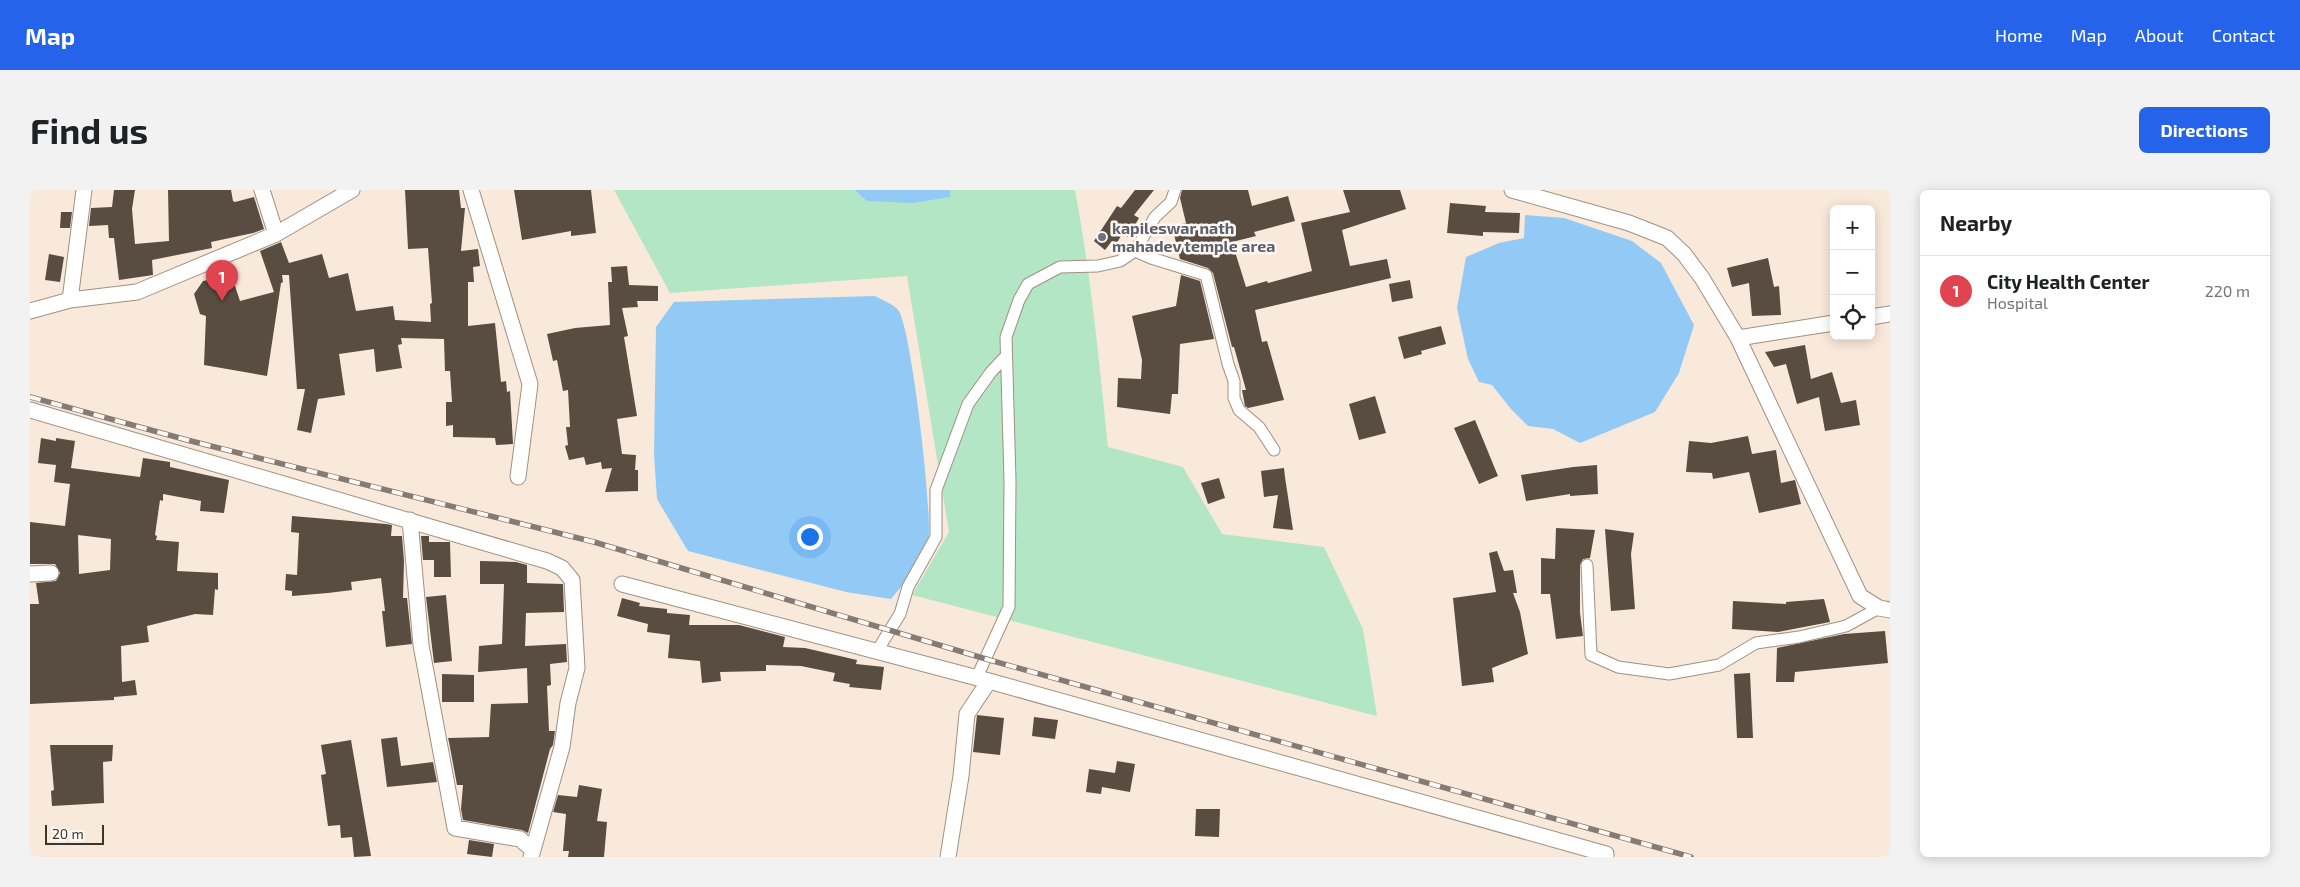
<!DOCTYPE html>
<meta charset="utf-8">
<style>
:root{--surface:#fff;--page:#f2f2f2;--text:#202124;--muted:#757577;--line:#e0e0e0;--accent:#2563eb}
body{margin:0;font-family:"Exo 2",sans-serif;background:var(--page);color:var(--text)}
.controls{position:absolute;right:15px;top:15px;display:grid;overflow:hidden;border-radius:8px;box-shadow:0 2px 12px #0003}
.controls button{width:45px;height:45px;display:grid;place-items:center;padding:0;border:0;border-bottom:1px solid var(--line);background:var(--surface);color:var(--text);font:25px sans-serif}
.scale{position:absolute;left:15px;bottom:12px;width:59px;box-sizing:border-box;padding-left:5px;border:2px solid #3c3631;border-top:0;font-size:14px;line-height:18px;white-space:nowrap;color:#3c3631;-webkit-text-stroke:4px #fff8f3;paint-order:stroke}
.you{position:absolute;left:779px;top:346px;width:18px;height:18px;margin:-12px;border:4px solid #fff;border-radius:50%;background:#1a73e8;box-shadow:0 0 0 8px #1a73e833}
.badge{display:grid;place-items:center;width:32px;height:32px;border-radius:50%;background:var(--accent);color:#fff;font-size:16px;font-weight:700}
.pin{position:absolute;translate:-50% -41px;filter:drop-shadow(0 1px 2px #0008)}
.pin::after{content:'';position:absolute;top:26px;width:18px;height:15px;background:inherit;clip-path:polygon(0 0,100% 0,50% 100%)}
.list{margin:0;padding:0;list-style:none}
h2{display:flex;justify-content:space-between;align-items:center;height:65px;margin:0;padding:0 20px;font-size:21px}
h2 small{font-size:16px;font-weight:400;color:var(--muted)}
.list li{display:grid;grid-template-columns:32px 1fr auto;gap:15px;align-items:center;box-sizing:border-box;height:70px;padding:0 20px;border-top:1px solid var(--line)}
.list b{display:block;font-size:19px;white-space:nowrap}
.list p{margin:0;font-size:16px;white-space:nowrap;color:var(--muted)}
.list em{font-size:16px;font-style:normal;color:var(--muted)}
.icon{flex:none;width:28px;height:28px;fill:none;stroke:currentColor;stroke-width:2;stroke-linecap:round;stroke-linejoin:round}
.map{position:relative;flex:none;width:1860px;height:667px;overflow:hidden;border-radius:8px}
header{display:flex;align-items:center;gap:30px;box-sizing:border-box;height:70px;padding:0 25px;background:var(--accent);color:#fff}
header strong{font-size:24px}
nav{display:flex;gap:28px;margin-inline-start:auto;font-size:18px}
.intro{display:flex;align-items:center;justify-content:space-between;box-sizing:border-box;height:120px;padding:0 30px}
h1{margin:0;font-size:35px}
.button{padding:12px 22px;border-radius:8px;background:var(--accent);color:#fff;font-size:18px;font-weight:700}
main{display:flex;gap:30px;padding:0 30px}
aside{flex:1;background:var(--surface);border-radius:8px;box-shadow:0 2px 12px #0003}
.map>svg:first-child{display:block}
.green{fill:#b2e6c4}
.water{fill:#92caf5}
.building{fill:#594c40;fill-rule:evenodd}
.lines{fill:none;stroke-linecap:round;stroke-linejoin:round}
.pedestrian-casing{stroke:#9f9083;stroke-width:13}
.minor-casing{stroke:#9f9083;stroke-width:17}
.pedestrian{stroke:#fff;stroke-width:11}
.minor{stroke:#fff;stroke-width:15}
.rail-casing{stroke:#857b73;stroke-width:5.5}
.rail{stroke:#fff8f3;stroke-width:4;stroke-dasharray:11;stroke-linecap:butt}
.worship-dot{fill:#6b7280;stroke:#fff8f3;stroke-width:2}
.labels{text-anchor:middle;stroke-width:5;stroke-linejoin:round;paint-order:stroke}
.worship-label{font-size:16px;font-weight:bold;fill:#5b616d;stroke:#fff8f3;text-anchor:start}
</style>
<header>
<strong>Map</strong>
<nav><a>Home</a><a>Map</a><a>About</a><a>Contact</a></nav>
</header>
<div class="intro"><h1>Find us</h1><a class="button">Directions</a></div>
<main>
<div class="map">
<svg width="1860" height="667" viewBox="0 0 1860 667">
<rect width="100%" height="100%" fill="#f9e9db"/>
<!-- green -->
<path class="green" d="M584,0H1045C1061,85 1069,171 1078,257L1153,277L1192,344L1294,357L1333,439L1347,526L882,405L919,342L877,86L640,103Z"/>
<!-- water -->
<path class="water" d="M825,0H920V7L882,13L837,11Z
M1495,25L1534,28L1602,51L1631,73L1664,135L1649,183L1625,222L1550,253L1523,239L1498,236L1481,219L1462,195L1449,192L1438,169L1427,118L1436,67L1469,53L1494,48Z
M845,106C852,110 863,114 868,120C881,133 904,333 898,352C891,375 876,391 861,409L816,402L658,361L627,309L624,265L626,137L644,112Z"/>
<!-- building -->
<path class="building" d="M84,0H105L102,19L105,54L139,51L138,0H201L203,11L205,12L224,7L234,39L223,43L181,52L182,58L122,70L123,85L89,90L84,48H79L78,35L59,36L61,18L82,17Z
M375,0H429L431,18H435L431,61L448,59L450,76L443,77L444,92H438V136L465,133L471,192L476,191L477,202L480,201L483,254L466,255L465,248L423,247V235L416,236V212H422L420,181H415L414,149L371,148L372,154L368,155L372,178L346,182L344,159L309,164L315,205L288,209L281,243L267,240L275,199H267L259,85H252L253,92L251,93L237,186L174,175L176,126L170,124L164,104L173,91L190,88L204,93L210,111L244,102L230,61L251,52L259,73L292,64L299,88L318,83L326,121L363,116L365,130L401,132L400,114L402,113L398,58L378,59Z
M484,0H561L566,43L541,46V41L492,50Z
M1105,0H1124L1104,25L1109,28L1098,47L1092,44L1087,53L1082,51L1075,60L1064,51L1087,16L1091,18Z
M1152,0H1218L1222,16L1258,6L1265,31L1224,42L1226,46L1202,52L1216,97L1237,91L1238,93L1282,81L1271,33L1320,22L1313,0H1370L1376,19L1312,40L1320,76L1357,69L1361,88L1225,120L1232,152L1237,151L1254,210L1218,218L1215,216L1212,200H1216L1204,157H1202L1183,83L1178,78L1150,69L1142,36L1156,33L1150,8Z
M1420,13L1456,16L1455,22L1490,23L1489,43L1453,42V46L1417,43Z
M31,22H42L40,38H30Z
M19,64L34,67L30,92L15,90Z
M1738,68L1744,97L1749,96L1751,125L1722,126L1719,93L1702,97L1697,78Z
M597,76L599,95L628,96V111H607L608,117L592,118L598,146L594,147L607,226L587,229L592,264L606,265L605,280H608V301L575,302L582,278L572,279L571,272L556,275L554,267L539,270L535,256L538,255L536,237H540L538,200L533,201L527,170L523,171L517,144L545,138L580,135L578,92H582L581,77Z
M1151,85L1170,91L1184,149L1150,154L1148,204H1142L1140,224L1087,217L1088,188L1111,189L1112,170L1102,126L1146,116Z
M1380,90L1383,108L1362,112L1359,94Z
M1411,136L1416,154L1391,161L1392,164L1374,169L1368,147Z
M1775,155L1781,189L1802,182L1811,213L1826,210L1830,235L1795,241L1789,207L1767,214L1756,174L1744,177L1735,162Z
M1345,206L1356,243L1329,250L1319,214Z
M1445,230L1468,286L1449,294L1424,238Z
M1718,246L1722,264L1746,260L1751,293L1765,290L1771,314L1729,323L1719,282L1683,289L1682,283L1656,282L1659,251L1681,253Z
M11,248L26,251V248L45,251L41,278L110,287L113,268L140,272V277L199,290L194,323L170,321L171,311L133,304V311L130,310L125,345L127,346L126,350L149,352L147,381L188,383V400L185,399L183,425L165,424L117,436L119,452L91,456L92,492L105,490L107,505L84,507V510L0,514V414H9L6,393L26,391L30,383L25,374H0V332L35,336L40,294L24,292L26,275L8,273ZM48,345L81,349L80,380L49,384Z
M1567,275L1568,304L1540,306V304L1496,311L1491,285L1543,277Z
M1254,278L1255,287L1263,340L1243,338L1248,305L1234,307L1231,281Z
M1189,288L1195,308L1178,314L1171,293Z
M262,326L356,334L362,335L361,346H372L374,371L373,408H377L382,454L356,457L352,421H355L351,388L321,392L322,400L298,403L262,406V401L255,400L256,384L267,385L269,343L261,342Z
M1526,338L1565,340L1560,368L1553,369L1550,375V423L1553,446L1526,449L1520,404H1511V368L1525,369Z
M1575,339L1604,343L1601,364L1605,419L1581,421Z
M391,346H399V352H420L421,387H404V370H393Z
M1467,361L1474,381L1483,380L1487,403H1483L1490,422L1498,464L1462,478L1464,492L1432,496L1423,408L1466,402L1459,363Z
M450,371L486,372L497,375V393L533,394L534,422L496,423L495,456L536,454L537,472L520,474L521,495L517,496L519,541H525L523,555L520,559L498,643L492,640L433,630L431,619L433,595H427L419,552L418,548L459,547L461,514L498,513L497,478L448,482L449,456L472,454L474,394H450Z
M416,405L422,471L404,473L396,407Z
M592,408L610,413L609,416L637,419V423L660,425L659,435H709L755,447L753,457L775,458L827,470L826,474L854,477L851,500L819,497L820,494L803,491L805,483L771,476L736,475V481L690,482L691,491L672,493L670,471L638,468L640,445L617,442L618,434L587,426Z
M1794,409L1800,432L1748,442L1702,439L1703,411L1756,414V412Z
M1855,441L1858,473L1765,482L1764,492H1746L1747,458L1814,444Z
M1720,483L1723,548H1707L1704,484Z
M412,484L444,485V512H412Z
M947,525L974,528L970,565L943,562Z
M1004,527L1028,530L1025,549L1002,546Z
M367,547L371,576L403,572L407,592L357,597L351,549Z
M321,550L341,666L324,667L322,647L311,648L310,635L298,636L291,585L296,584L291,555Z
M20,555H83L82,571L73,572L74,613L22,616L21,601L24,600Z
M1087,571L1105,574L1100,602L1072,597L1071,604L1056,602L1059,579L1085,583Z
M549,595L572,599L567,631L577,632L574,667H538L539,661H533L536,624L523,622L528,605L547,607Z
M1166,619H1190L1189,647L1165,646Z
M439,650L464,654L462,667L437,664Z"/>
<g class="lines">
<defs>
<path id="pedestrian" d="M1145,0L1141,12L1125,27L1105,61L1121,68L1176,85L1198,174L1204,191V208L1209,220L1229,237L1244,260
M1557,375L1561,465L1588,477L1639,484L1689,475L1726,453L1769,447L1816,436L1849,418
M847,461L870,424L878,397L906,347V300L938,214L961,182L976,166
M947,487L979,417L980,291L976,147L989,110L998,94L1030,77L1068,76L1090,71L1105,61"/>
<path id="minor" d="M232,0L246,44
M441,0L500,194L488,287
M1482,0L1599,33L1637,48L1654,64L1672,88L1708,148
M40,110L54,0
M0,121L40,110L107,102L246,44L322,0
M1841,127L1860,124
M1804,133L1708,148L1830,406L1849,418L1860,420
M0,220L517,371L532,378L542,390L547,478L538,513L532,557L503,660
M380,330L391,455L425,638L490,649L503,660L501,667
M0,384L21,383
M592,394L959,491L1576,664V667
M918,667L931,586L937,524L959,491"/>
</defs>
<!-- pedestrian casing -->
<use href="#pedestrian" class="pedestrian-casing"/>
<!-- minor casing -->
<use href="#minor" class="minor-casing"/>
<!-- pedestrian -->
<use href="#pedestrian" class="pedestrian"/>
<!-- minor -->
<use href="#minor" class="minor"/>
<defs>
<path id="rail" d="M0,207L157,250L564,352L956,469L1661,667"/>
</defs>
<!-- rail casing -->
<use href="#rail" class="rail-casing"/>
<!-- rail -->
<use href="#rail" class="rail"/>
</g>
<!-- markers -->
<circle class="worship-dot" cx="1072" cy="47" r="5"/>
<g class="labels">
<!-- worship labels -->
<g class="worship-label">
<text x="1082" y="44">kapileswar nath<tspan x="1082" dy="18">mahadev temple area</tspan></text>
</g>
</g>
</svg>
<div class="controls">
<button>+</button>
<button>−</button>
<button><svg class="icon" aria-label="locate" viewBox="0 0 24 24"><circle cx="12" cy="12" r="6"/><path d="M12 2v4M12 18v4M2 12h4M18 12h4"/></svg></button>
</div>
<div class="scale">20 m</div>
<div class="you"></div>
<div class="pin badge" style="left:192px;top:111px;background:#e0444e">1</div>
</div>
<aside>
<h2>Nearby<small></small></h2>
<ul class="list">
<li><span class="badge" style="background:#e0444e">1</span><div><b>City Health Center</b><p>Hospital</p></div><em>220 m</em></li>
</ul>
</aside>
</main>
